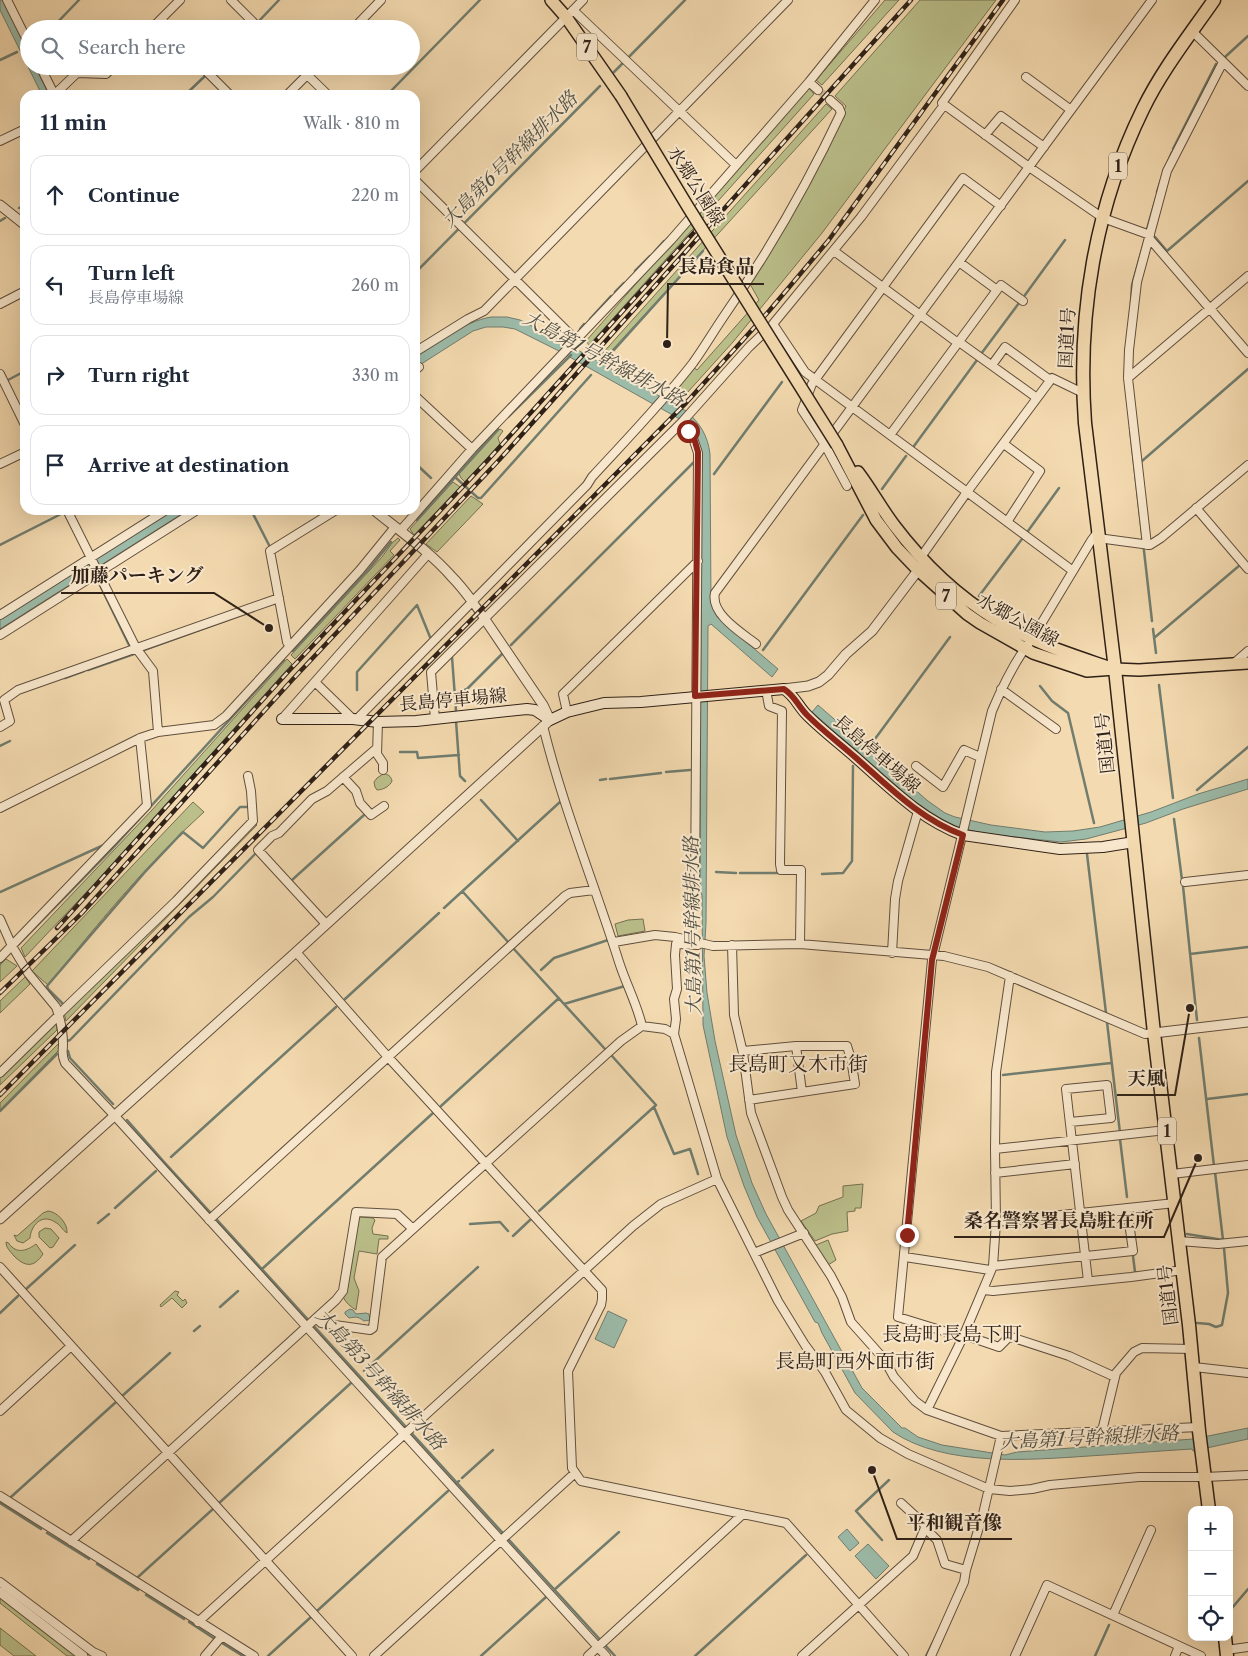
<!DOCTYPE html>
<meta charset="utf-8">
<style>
:root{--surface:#fff;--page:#f2f2f3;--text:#1f2937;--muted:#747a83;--line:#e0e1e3}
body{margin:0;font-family:"Libre Caslon Text","Noto Serif JP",serif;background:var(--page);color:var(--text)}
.controls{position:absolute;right:15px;bottom:15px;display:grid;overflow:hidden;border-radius:10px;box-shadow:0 5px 20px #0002}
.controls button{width:45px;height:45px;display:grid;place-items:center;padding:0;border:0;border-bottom:1px solid var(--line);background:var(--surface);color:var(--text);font:25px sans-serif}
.stop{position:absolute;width:15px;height:15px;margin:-11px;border:4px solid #8f2418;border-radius:50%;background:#fff}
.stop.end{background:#8f2418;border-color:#fff;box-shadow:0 1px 5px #0008}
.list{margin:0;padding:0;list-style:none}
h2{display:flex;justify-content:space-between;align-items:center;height:65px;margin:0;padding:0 20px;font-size:21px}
h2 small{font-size:16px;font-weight:400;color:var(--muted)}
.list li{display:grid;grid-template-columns:32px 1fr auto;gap:15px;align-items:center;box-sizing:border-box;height:80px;margin:0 10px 10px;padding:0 10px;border:1px solid var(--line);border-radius:15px}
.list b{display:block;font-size:19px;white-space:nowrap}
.list p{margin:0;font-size:16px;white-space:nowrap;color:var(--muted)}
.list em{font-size:16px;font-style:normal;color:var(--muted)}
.icon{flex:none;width:28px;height:28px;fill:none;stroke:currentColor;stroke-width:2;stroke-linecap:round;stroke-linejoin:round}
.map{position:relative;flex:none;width:1248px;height:1656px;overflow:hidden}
.search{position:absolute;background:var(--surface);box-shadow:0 5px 20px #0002;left:20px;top:20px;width:400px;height:55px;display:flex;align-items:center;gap:12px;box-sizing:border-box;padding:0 18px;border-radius:28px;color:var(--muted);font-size:19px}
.panel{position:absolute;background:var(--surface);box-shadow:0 5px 20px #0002;left:20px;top:90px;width:400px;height:425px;border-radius:15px}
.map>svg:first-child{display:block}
.green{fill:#bbc08b;stroke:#757051}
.water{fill:#9cbba9;stroke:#707d6f}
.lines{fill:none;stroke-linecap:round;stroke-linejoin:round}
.stream{stroke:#707d6f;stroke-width:2.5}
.minor-tunnel{stroke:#cdb591;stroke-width:8;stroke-dasharray:8 4;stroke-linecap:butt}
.minor-casing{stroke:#604f3d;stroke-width:10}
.tertiary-casing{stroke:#604f3d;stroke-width:11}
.secondary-casing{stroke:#2f2117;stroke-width:12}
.primary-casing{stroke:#2f2117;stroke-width:14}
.trunk-casing{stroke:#2f2117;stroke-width:15}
.minor{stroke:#f8e7cc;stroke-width:8}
.tertiary{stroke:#f8e7cc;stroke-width:9}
.secondary{stroke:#f8e7cc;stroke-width:10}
.primary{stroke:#f4dab0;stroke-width:11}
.trunk{stroke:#f4dab0;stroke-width:12}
.rail-casing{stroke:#2f2117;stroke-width:4.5}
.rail{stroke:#f8e7cc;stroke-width:2.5;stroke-dasharray:8;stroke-linecap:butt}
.primary-bridge-casing{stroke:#2f2117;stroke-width:14;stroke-linecap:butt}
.primary-bridge{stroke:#f4dab0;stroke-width:11}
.route{stroke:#8f2418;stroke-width:6}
.labels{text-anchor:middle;stroke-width:4;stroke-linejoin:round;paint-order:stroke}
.shield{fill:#f8e7cc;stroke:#6b5c4d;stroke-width:1}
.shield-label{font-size:16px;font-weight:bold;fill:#2f2117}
.street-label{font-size:18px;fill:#2f2117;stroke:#f8e7cc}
.water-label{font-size:19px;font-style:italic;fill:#504f43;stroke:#f8e7cc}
.quarter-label{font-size:20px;fill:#2f2117;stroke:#f8e7cc}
.leader{fill:none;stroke:#2f2117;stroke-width:2}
.callout-dot{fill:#2f2117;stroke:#f8e7cc;stroke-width:2}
.callout-label{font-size:19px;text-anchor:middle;font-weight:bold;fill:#2f2117;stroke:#f8e7cc;stroke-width:4;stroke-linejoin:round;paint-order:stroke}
</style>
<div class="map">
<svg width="1248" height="1656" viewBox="0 0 1248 1656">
<rect width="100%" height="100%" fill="#f4dab0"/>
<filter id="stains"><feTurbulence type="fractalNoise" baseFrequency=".004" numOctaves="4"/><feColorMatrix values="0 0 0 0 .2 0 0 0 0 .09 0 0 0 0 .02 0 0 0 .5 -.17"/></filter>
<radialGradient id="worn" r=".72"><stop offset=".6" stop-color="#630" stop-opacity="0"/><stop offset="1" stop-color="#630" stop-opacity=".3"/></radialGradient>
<!-- green -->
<path class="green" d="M885,0H899L822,85L816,80Z
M920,0H996L822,233L733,342L678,403L668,397L692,366L697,370L759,300L750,284L803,194L846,106L835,96Z
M808,87L814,94L589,345L586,341Z
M826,104L832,109L604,359L601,357V355Z
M500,429L503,431L498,438L500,444L465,482L461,478L459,474Z
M453,482L460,487L414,535L410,529Z
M471,496L483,504L437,552L426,544Z
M398,538L400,540L390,551L394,555L295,659L291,655L382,557L392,543Z
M287,659L292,664L97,881L25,957L21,948L152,810Z
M383,774C388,774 391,776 392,781C390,786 383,790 377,790L375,787L374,782L377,778Z
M193,802L204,812C146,864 97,925 48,985L32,971Z
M256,824L257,825L66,1021L64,1013Z
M643,919L645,931L618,936L615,924L628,920Z
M6,959L17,966L0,982V965Z
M25,977L30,984L0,1013V1001Z
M56,1022L57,1030L0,1085V1076Z
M59,1043V1050L0,1110V1103Z
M863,1184L861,1208H855V1211L847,1212L848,1231L832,1234L815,1241L801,1221L816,1213L819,1206L843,1197V1186Z
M48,1211C58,1212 68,1224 67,1233C62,1230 60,1224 55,1222C41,1213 31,1226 30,1238L23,1243L17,1241L14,1235L17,1236L43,1213Z
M361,1217L373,1218L375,1220L372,1228L373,1234L388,1236V1239H379L377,1254L359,1251L354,1278L359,1291L356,1310C351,1307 346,1303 343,1297L359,1218Z
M45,1228L51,1229L59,1238L53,1247L50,1248L39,1237V1232Z
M828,1240L836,1260L828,1265L815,1246L816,1245Z
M6,1242C13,1245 6,1242 12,1247C20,1254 29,1249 36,1244L43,1254C34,1268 25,1267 14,1256C10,1251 6,1248 6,1242Z
M175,1291L179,1292L177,1295L183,1301L185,1299L187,1303L182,1308L172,1298L161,1307L160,1305Z
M0,1596L76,1656H67L0,1603Z
M0,1628L36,1656H14L0,1645Z"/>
<!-- water -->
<path class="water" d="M0,0H3L29,53V66H35L49,95H42L0,10Z
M491,317H507L520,320L567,344L686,411C700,423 708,436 710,454L711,603L717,617L778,669L772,677L711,624L708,626L706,923L704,956L707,993L715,1041L736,1135L752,1183L766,1214L862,1388L902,1428H905L918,1437L942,1445L1005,1455L1017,1452L1193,1439L1248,1428V1439L1193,1451L1192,1449C1157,1451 1123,1454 1089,1456C1029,1460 945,1467 893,1432L855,1393L822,1333L818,1323L815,1322L757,1217L744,1186L727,1137L703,1025L702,895L700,891L701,450L685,422L559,351L515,329L503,327H486L473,331L415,368V357C439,342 463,322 491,317Z
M174,510H188L0,629V620Z
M818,705L928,801L945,813L955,817L991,825L1045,832L1073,831L1100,827L1151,812L1198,794L1248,779V789L1183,809L1146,823L1086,839L1061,842L987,834L951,826L943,822L921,807L812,712Z
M350,1309L353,1310L356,1314L366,1313L369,1314L370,1320L364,1321C357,1316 356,1317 349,1318L345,1314V1312Z
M608,1311L627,1320L614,1348L595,1339Z
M847,1529L859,1543L850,1551L838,1537Z
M868,1544L889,1566L876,1579L855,1556Z"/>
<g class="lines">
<!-- stream -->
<path class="stream" d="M258,22L279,0
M51,29L79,0
M251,29L252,27
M1225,57L1248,36
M0,60L17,52
M210,70L214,66
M614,72L685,0
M185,95L205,76
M387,95L480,0
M1173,149L1216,64
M1162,176L1172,152
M1157,192L1161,180
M19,208L25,205
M0,221L5,218
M1147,229L1156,198
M1155,237L1167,251L1248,181
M655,251L664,241
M635,271L650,256
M415,273L600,86
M615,292L624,283
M1025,295L1065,240
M1131,303L1132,285L1145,239
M590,319L611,296
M580,329L584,324
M981,354L1019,303
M605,360L703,251
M8,380L25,371
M508,417L571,355
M1130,428L1152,621
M914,446L977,360
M1142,461L1248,369
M415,463L431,478
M714,474L782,382
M455,477L478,498H481L591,375
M882,489L906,456
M251,510L270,547
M417,520L498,429
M1028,531L1059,488
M0,545L63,513
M98,581L130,647
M979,596L1022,539
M1153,629L1156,653
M1154,638L1240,565
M511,645L694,462
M144,650L227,620
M763,650L863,515
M293,651L369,569L391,542
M452,657L456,711
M88,670L134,654
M65,678L84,671
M1159,685L1173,798
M1040,686L1052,701L1068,713L1094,823
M357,690V672L417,605L430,637
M454,694L467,689L502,654
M456,721L460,776L465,781
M872,743L950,637
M0,746L10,741
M400,752H417L418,758L459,755
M666,772L690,770
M610,779L661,773
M600,780L606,779
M1197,790L1248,747
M481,800L518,841
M1174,819L1182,880
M1087,854L1106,1013
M716,872L736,873
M740,873H780
M822,874L843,873L852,861L853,766
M292,880L364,815
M1183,886L1197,1020
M0,892L106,844
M463,892L509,943
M444,908L560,802
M18,945L112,849L284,660
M513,948L605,1049
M1190,954L1248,947
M0,964L4,959
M541,970L554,958L608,940
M345,999L439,913
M63,1004L48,989L47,986L145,872L179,836L183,832L203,848L240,807H249
M564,1004L625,986
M1107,1022L1120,1133
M1199,1038L1214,1166
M67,1041L70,1040L189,917L213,897L256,853
M68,1051L70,1058L113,1104
M1003,1075L1111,1063
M1207,1099L1248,1094
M441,1106L559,998
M654,1107L674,1154L690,1149L698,1174
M0,1111L57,1054
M127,1120L165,1163L615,1656
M1120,1139L1127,1197
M171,1157L336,1007
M1215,1172L1223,1240
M115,1208L156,1171
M539,1211L656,1105L612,1056
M98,1223L109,1214
M470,1224L500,1222L508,1231
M1187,1234L1223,1240
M513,1236L530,1220
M1133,1256L1135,1272
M262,1269L433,1113
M25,1290L75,1245
M220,1307L238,1291
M0,1313L18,1296
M1197,1323L1209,1324L1216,1327L1222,1325L1228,1293L1224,1248
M194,1331L200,1326
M364,1371L478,1267
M121,1397L170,1353
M462,1478L493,1450
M455,1484L459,1481
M11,1497L116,1402
M0,1503L41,1529
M218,1504L351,1383
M47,1533L89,1559
M882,1540L856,1511L889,1480
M97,1564L138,1590
M138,1577L213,1509
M554,1590L619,1532
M146,1595L184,1619
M1232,1608L1248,1589
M317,1611L448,1491
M189,1622L215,1639
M222,1643L243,1656
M268,1656L311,1617
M481,1656L546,1597
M695,1656L806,1555
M926,1656L937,1634
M1095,1656L1109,1625"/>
<!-- minor-tunnel -->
<path class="minor-tunnel" d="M818,90L830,100"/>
<defs>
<path id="minor" d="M7,0L29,44
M231,0L260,29
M1015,0L942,103L1029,167L1103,218L1150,235
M573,10L736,165
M161,19L170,29
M151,29L180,0
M353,29L381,0
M1192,31L1248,86
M40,66L54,94
M201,66L230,95
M298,66L328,95
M1026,77L1071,110
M809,82L818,90
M54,95L77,73L106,74L114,66
M287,95L316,66
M985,135L1001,116L1044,147
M0,141L25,129
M415,171L583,0
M415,180L576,340
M1149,238L1248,353
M834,251L958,343
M997,290L1001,285L1023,301
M0,304L25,291
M959,342L1037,398
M415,352L468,319L484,311L788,0
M992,365L1005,347L1050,380
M415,370L419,367
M0,374L25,425
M1128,378L1248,276
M415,396L472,449
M681,423L693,438L698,453L695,893
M890,435L997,290L959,262
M1004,444L1040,471L1007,522
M0,464L25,452
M847,486L825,445L802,410L812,384L963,178L1001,206
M1196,508L1248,569
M67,510L136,648L153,671L158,732
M401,530L472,449L671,240L809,82L875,0
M1098,538L1150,545L1161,538L1248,465
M1147,545L1128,378L1129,350L1137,282L1167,171L1223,62
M921,557L967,492L805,372L773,324L861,217L944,105
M1073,571L967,492L1052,378L1083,393
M472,601L484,618
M0,615L166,510
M0,635L197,510
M756,644C742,633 710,614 715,593L1152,0
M290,646L287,642L270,551L336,510
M1233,664L1248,651
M315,682L353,719
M1001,689L1056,729
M766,690L769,706L782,711L780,864L781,870H801L800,944
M567,712L563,694L698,561
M282,719L428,554
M435,719L431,672L683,421L749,347L768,329
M356,720L587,485L592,477C626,440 662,403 693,363C703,349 712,334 722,319C768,253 807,185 841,113L839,108L830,100
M378,722L377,754L383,763V770
M543,726C563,807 594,883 619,962C626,984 637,1004 642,1026L665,1029L674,1034
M0,727L10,721L4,700L18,690L279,598
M916,766L943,787L964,750L980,757
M343,777L356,791L360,803L371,815L384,806
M0,808L140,738L158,732L214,725L226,716L360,570L395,527
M1185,882L1248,875
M0,919L12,946L28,973L56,1007C60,1018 63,1032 63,1044C63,1053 61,1054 65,1063L114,1115L606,1656
M326,924L258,850L272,836L279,833L312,799L327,791L377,748
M614,942L655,935L675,937L713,946L800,944L944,956L988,967L1145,1034L1154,1033
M699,944L698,945L676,944L675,955L677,989L674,999L676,1019L674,1034L717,1179L778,1301L805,1345L825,1372L846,1410L880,1438L908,1454L989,1489L1010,1491L1032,1489L1050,1485L1139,1477H1205L1248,1475
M732,945L734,1015L743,1053L751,1113L782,1197L788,1210L831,1276L842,1297L851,1322L884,1359L894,1377L915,1401L927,1410L1001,1436L1199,1427
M296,952L388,1057L602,1290V1299L601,1305L568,1371L572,1468L581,1481L786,1523L904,1656
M892,953L895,899L898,881L918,811
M0,958L147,805L140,738
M59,1014L176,901L253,821L251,791L248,776
M743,1051L796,1046
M0,1073L59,1015
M749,1100L855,1084L851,1059L847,1046H796L802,1092
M1070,1122L1111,1118L1107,1085L1066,1089L1088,1281
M995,1149L1166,1130
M995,1173L1075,1164
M1172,1174L1248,1165
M209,1220L565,896L570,893L594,890
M996,1222L1175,1203
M1179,1241L1218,1244L1248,1241
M754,1253L804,1233
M905,1257L990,1270
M993,1266L1133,1251L1127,1208
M0,1267L352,1656
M984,1290L993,1291L1131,1277L1183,1270
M316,1318L321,1323L370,1330L373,1328L382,1257L621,1041L642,1026
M964,1335L999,1347L1008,1338L1011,1337L1069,1356L1115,1377
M963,1337L898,1317L932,960L992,711C1003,685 1015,660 1032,639L1091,541L1097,533
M1194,1367L1248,1373
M927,1410L963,1337L993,1266L996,1222L995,1149L996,1072L1010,976
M0,1411L71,1346
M1102,1431L1116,1373L1134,1352L1142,1348L1192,1349
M0,1496L254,1656
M901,1503L924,1524L925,1528L937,1540L945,1564L966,1570
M71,1541L336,1300L343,1291L356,1212L397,1214L413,1229
M0,1582L93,1652L102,1656
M1113,1615L1151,1530
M198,1622L633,1226L661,1204L717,1179
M1226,1650L1248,1647
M205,1656L222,1636
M374,1656L575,1473
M588,1656L743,1514
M802,1656L913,1556L925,1528
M931,1656L964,1582L966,1570L983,1514L1001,1436
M1015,1656L1047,1585L1201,1656
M1175,1656L1179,1646"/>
<path id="tertiary" d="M0,205L25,225
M374,510C401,532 429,551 452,577C459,584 466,593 472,601
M784,689L808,686L819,682L828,675L846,654L872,631L922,565
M1154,1033L1248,1022
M0,1219L296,952L550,720L543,705L484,618
M0,1592L83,1656"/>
<path id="secondary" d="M282,719H353L378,722L416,721L527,709L535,710L550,720L567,712L604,703L641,702L784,689C795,696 798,706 807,715C822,730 839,743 855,757C888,786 921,820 963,835L1060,849L1103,847L1134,842"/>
<path id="primary" d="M551,0L566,17L621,96
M837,445L876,520L897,548L918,570L967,614L980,623L1033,653L1087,671L1115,669L1139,670L1248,663
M858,472C871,489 881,508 894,525C922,562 957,596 997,620C1031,642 1070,654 1108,667"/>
<path id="trunk" d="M1209,1510L1199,1431L1189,1325L1154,1033L1115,669L1085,423C1077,315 1095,207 1143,109C1162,70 1189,36 1214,0
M1225,1637L1227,1656"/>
</defs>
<!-- minor casing -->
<use href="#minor" class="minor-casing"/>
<!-- tertiary casing -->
<use href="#tertiary" class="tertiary-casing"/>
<!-- secondary casing -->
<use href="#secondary" class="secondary-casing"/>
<!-- primary casing -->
<use href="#primary" class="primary-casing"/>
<!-- trunk casing -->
<use href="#trunk" class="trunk-casing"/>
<!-- minor -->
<use href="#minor" class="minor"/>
<!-- tertiary -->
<use href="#tertiary" class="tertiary"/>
<!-- secondary -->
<use href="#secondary" class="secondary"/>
<!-- primary -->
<use href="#primary" class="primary"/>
<!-- trunk -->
<use href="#trunk" class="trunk"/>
<defs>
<path id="rail" d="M57,928L286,674L487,461L697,229
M0,993L82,913L293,679L500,459L911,0
M0,1095L685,404L769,311L828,241L1003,0"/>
</defs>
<!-- rail casing -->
<use href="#rail" class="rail-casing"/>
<!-- rail -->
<use href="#rail" class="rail"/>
<defs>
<path id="primary-bridge" d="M621,96L688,207L837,445"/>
</defs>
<!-- primary-bridge casing -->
<use href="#primary-bridge" class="primary-bridge-casing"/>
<!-- primary-bridge -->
<use href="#primary-bridge" class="primary-bridge"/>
</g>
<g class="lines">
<!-- route -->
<path class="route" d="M688,431L694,438L698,452L695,696L784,689C795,696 798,706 807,715C822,730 839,743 855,757C888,786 921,820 963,835L932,960L907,1235"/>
</g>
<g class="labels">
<!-- shield labels -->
<g class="shield">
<rect x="577" y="33.5" width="20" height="27" rx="4"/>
<rect x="1109" y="152.5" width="18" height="27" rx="4"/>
<rect x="936" y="582.5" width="20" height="27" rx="4"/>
<rect x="1158" y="1117.5" width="18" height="27" rx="4"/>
</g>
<g class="shield-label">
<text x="587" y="53">7</text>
<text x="1118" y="172">1</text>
<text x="946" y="602">7</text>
<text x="1167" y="1137">1</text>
</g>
<!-- street labels -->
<g class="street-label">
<text transform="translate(696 186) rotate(58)" y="6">水郷公園線</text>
<text transform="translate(1067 338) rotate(-87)" y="6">国道1号</text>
<text transform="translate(1018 620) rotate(29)" y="6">水郷公園線</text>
<text transform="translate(453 700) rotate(-5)" y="6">長島停車場線</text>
<text transform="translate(1105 743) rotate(-96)" y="6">国道1号</text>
<text transform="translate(877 754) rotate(41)" y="6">長島停車場線</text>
<text transform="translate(1168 1295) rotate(-97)" y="6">国道1号</text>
</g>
<!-- water labels -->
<g class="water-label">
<text transform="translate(509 159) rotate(-45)" y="7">大島第6号幹線排水路</text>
<text transform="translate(604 358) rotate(28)" y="7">大島第1号幹線排水路</text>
<text transform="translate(692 926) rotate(-91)" y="7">大島第1号幹線排水路</text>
<text transform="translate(381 1379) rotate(48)" y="7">大島第3号幹線排水路</text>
<text transform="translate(1089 1437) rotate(-3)" y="7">大島第1号幹線排水路</text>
</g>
<!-- quarter labels -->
<g class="quarter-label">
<text x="798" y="1071">長島町又木市街</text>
<text x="952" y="1341">長島町長島下町</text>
<text x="855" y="1368">長島町西外面市街</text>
</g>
</g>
<!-- callouts -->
<path class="leader" d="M667 344L668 284H764M269 628L214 593H61M1190 1008L1175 1095H1117M1198 1158L1164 1237H954M872 1470L897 1539H1012"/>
<g class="callout-dot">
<circle cx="667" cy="344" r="5"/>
<circle cx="269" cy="628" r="5"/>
<circle cx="1190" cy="1008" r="5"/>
<circle cx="1198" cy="1158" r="5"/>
<circle cx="872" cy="1470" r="5"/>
</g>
<g class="callout-label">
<text x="716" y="273">長島食品</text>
<text x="137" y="582">加藤パーキング</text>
<text x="1146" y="1085">天風</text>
<text x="1059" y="1227">桑名警察署長島駐在所</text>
<text x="954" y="1529">平和観音像</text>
</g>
<rect width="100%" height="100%" filter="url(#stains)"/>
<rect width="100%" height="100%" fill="url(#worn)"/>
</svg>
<div class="controls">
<button>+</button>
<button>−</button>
<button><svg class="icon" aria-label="locate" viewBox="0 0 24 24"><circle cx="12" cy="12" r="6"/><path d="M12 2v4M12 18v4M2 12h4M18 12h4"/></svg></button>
</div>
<div class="stop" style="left:688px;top:431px"></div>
<div class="stop end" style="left:907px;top:1235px"></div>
<div class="search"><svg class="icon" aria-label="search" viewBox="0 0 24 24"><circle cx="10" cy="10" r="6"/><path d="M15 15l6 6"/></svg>Search here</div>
<section class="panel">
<h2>11 min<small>Walk · 810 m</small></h2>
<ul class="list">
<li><svg class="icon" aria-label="ahead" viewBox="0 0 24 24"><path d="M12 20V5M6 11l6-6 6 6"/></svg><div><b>Continue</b></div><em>220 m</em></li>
<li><svg class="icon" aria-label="left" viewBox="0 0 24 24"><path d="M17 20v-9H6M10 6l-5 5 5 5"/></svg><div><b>Turn left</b><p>長島停車場線</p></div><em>260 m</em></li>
<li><svg class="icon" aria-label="right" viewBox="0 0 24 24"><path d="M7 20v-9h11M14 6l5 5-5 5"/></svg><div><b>Turn right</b></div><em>330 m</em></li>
<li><svg class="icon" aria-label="arrive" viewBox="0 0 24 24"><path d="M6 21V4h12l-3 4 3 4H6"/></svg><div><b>Arrive at destination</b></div></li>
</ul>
</section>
</div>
